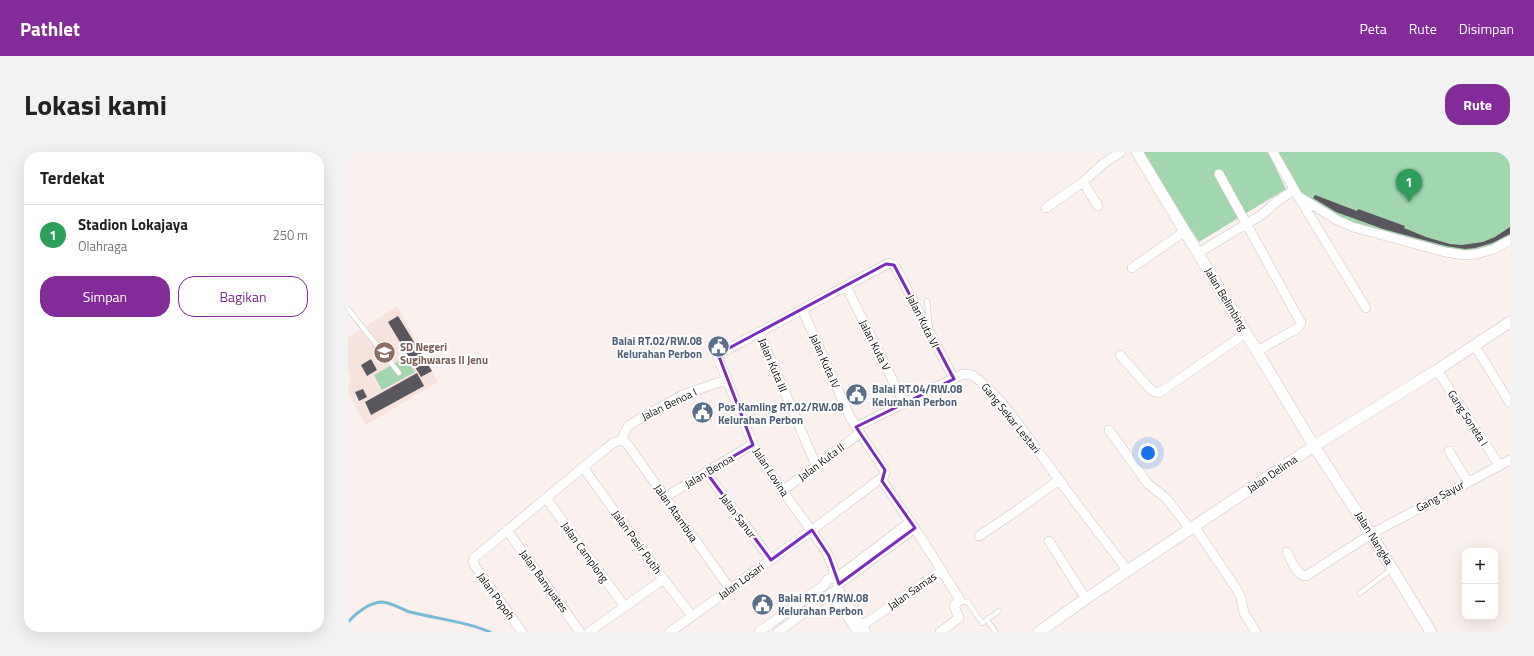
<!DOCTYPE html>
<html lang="id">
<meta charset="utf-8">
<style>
:root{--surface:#fff;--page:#f2f2f2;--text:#222;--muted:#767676;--line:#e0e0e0;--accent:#832b99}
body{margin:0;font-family:"Titillium Web",sans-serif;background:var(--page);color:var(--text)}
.controls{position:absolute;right:12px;bottom:12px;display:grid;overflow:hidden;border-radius:8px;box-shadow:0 4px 16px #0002}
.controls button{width:36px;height:36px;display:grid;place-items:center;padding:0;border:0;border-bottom:1px solid var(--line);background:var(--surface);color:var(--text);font:20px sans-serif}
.you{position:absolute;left:800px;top:301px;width:14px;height:14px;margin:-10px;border:3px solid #fff;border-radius:50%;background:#1a73e8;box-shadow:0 0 0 6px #1a73e833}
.badge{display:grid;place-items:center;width:26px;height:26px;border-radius:50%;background:var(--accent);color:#fff;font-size:13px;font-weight:700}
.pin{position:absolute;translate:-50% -33px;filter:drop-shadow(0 1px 2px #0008)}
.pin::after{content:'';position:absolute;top:21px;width:14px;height:12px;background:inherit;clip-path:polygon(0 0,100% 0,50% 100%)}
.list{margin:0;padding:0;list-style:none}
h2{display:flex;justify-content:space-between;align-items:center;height:52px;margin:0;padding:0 16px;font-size:17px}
h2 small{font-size:13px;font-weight:400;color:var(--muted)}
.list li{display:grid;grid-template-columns:26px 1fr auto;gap:12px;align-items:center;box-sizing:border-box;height:60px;padding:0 16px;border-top:1px solid var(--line)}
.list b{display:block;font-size:15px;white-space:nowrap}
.list p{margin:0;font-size:13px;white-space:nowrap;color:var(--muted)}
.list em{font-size:13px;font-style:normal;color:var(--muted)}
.actions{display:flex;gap:8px;padding:12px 16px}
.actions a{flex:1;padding:9px 0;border:1px solid var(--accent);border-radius:16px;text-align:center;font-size:14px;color:var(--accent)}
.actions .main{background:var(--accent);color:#fff}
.map{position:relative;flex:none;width:1162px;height:480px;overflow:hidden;border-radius:16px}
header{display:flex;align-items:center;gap:24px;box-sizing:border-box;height:56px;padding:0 20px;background:var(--accent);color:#fff}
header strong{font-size:19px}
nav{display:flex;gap:22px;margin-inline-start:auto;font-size:14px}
.intro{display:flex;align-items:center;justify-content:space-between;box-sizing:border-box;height:96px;padding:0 24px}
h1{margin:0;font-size:28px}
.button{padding:10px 18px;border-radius:16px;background:var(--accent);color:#fff;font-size:14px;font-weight:700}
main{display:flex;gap:24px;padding:0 24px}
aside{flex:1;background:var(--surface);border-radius:16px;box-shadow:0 4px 16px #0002}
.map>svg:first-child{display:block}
.built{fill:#f6e3dd}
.green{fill:#a1d6af}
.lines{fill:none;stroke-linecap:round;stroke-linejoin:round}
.stream{stroke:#75bad6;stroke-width:3}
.building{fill:#59565e}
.service-casing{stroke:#cec4c1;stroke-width:5.5}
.minor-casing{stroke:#cec4c1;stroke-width:10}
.tertiary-casing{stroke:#cec4c1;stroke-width:12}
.service{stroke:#fff;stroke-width:4.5}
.minor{stroke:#fff;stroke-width:9}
.tertiary{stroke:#fff;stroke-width:11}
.marked{fill:none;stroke:#7b2cbf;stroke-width:3;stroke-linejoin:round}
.labels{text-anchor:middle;stroke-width:4;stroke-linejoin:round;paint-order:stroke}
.street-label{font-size:11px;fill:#120e0d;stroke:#fff}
.service-label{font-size:11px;font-weight:bold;fill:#4e5e75;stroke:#fff;text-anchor:start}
.education-label{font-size:11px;font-weight:bold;fill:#785e54;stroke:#fff;text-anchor:start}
</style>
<header>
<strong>Pathlet</strong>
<nav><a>Peta</a><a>Rute</a><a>Disimpan</a></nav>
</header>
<div class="intro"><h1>Lokasi kami</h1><a class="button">Rute</a></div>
<main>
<aside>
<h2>Terdekat<small></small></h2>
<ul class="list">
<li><span class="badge" style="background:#2e9e5b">1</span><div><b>Stadion Lokajaya</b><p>Olahraga</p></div><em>250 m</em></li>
</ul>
<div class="actions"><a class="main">Simpan</a><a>Bagikan</a></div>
</aside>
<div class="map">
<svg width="1162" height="480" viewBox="0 0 1162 480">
<rect width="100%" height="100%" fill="#faf0ed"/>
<!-- built -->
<path class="built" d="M49,154L90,230L18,273L0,241L2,224L0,216V186Z"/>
<!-- green -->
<path class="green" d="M793,0H920L938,37L851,90Z
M928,0H1162V85L1151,93L1115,101L1016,77L955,46Z
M58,205L67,220L34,238L26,223Z"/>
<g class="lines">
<!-- stream -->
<path class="stream" d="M0,470C8,461 21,451 33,450C43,450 53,457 62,460C89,467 117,469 142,480"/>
</g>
<!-- building -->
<path class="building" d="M967,43L1009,59L1010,57L1057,74L1056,76L1078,85L1102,92L1114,93L1135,90L1147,85L1162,75V82L1144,91L1127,96L1117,97L1098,94L1035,77L988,60L965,46Z
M50,164L84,219L73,225L40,170Z
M23,207L29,218L19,224L13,213Z
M69,221L76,234L23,263L17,250Z
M15,237L19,245L11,249L7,240Z"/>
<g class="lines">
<defs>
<path id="service" d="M579,149L582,177
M0,157L51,221
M1012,441L1044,417
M612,449L620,450L634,471L651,459
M639,468L648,480"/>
<path id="minor" d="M925,0L950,44L1018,156
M871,22L953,171L950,176L909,199
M735,30L750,54
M950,44L989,68L1005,75L1097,100L1117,103L1128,102L1146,97L1162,88
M698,56L735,30L756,11L773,0
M850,101L915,62L928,50L946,38
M784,116L837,79
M498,134L556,251
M411,180L468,313
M1127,194L1162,251
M772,203L802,237L807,240L811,241L898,181
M1089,218L1151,313
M508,275L615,222L624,223C651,241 681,287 701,314C726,349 753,384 780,419
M761,278L800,332L818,346L842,377
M273,288L276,289L280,293L382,437
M273,288L280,274L293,266L337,242L378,228
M1101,299L1120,330
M235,315L310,420L344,464
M358,320L423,408
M533,327L575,389L612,448L606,454L611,466L592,480
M434,339L512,281
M317,345L405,292
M198,346L277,455
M562,370L487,427L485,415L478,399L424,324L406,295L369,203L541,111L545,112L548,116L606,227
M846,374L888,436L893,446L896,461L908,480
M159,378L232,480
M631,384L664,362L711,328
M701,389L738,447
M939,400C943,408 949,424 958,424L1023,382L1162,308
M491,432L567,376
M490,437L518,480
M483,441L510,480
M508,478L594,418
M174,480L127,414L125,410L126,406L244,308L265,291L273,288
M241,480L316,427
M322,480L464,378L536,324L537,320L535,316L512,281L502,265L454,157
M411,480L476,433L480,427L484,426L489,428L490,435L488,439L483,441L430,480"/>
<path id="tertiary" d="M789,0L966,294L1023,382L1083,480
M691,480L733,450L966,294L1089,218L1162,170"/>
</defs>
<!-- service casing -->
<use href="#service" class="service-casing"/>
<!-- minor casing -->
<use href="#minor" class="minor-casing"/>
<!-- tertiary casing -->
<use href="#tertiary" class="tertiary-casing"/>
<!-- service -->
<use href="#service" class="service"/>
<!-- minor -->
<use href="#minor" class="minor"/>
<!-- tertiary -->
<use href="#tertiary" class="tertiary"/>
</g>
<!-- marked area -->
<path class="marked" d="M538,112L546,113L606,227L508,275L537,318L534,329L567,376L491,432L481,404L464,378L423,408L358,320L405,293L370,202Z"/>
<!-- icons -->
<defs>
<symbol id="civic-disc" viewBox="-11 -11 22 22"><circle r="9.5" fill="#5c6f8a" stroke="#fff"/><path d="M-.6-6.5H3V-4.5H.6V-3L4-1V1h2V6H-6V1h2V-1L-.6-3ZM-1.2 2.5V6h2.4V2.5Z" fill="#fff"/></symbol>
<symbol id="school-disc" viewBox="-11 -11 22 22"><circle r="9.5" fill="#8d6e63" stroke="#fff"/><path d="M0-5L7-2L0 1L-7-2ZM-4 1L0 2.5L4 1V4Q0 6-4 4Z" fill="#fff"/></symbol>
</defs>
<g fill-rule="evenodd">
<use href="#civic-disc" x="358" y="182" width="25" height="25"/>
<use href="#school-disc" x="24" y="188" width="25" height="25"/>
<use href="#civic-disc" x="496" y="230" width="25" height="25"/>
<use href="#civic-disc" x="342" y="248" width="25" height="25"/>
<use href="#civic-disc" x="402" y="440" width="25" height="25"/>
</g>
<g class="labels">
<!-- street labels -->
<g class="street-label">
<text transform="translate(878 147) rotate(59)" y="4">Jalan Belimbing</text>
<text transform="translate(575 169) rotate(63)" y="4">Jalan Kuta VI</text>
<text transform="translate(527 193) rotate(63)" y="4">Jalan Kuta V</text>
<text transform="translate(477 209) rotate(66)" y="4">Jalan Kuta IV</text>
<text transform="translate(425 213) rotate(67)" y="4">Jalan Kuta III</text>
<text transform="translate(321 252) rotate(-26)" y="4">Jalan Benoa I</text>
<text transform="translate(663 266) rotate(51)" y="4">Gang Sekar Lestari</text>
<text transform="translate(1120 266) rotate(57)" y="4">Gang Soneta I</text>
<text transform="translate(473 310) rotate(-37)" y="4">Jalan Kuta II</text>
<text transform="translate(361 319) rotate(-31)" y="4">Jalan Benoa</text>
<text transform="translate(423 320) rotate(57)" y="4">Jalan Lovina</text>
<text transform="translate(924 322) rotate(-34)" y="4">Jalan Delima</text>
<text transform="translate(1092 344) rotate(-28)" y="4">Gang Sayur</text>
<text transform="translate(328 361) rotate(55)" y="4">Jalan Atambua</text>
<text transform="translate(390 364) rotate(53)" y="4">Jalan Sanur</text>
<text transform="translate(1026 386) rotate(58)" y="4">Jalan Nangka</text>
<text transform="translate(289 390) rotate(54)" y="4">Jalan Pasir Putih</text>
<text transform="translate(237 400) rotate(54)" y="4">Jalan Camplong</text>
<text transform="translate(196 429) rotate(54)" y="4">Jalan Banyuates</text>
<text transform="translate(393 429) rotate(-36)" y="4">Jalan Losari</text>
<text transform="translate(564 439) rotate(-35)" y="4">Jalan Samas</text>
<text transform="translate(148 444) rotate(54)" y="4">Jalan Popoh</text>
</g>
<!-- service labels -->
<g class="service-label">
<text x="354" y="193" text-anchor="end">Balai RT.02/RW.08<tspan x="354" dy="13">Kelurahan Perbon</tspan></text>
<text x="524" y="241">Balai RT.04/RW.08<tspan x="524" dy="13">Kelurahan Perbon</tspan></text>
<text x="370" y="259">Pos Kamling RT.02/RW.08<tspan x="370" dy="13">Kelurahan Perbon</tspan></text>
<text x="430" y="450">Balai RT.01/RW.08<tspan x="430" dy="13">Kelurahan Perbon</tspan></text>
</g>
<!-- education labels -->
<g class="education-label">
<text x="52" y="199">SD Negeri<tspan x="52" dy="13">Sugihwaras II Jenu</tspan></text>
</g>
</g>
</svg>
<div class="controls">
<button>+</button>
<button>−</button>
</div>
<div class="you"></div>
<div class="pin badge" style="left:1061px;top:50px;background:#2e9e5b">1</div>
</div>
</main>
